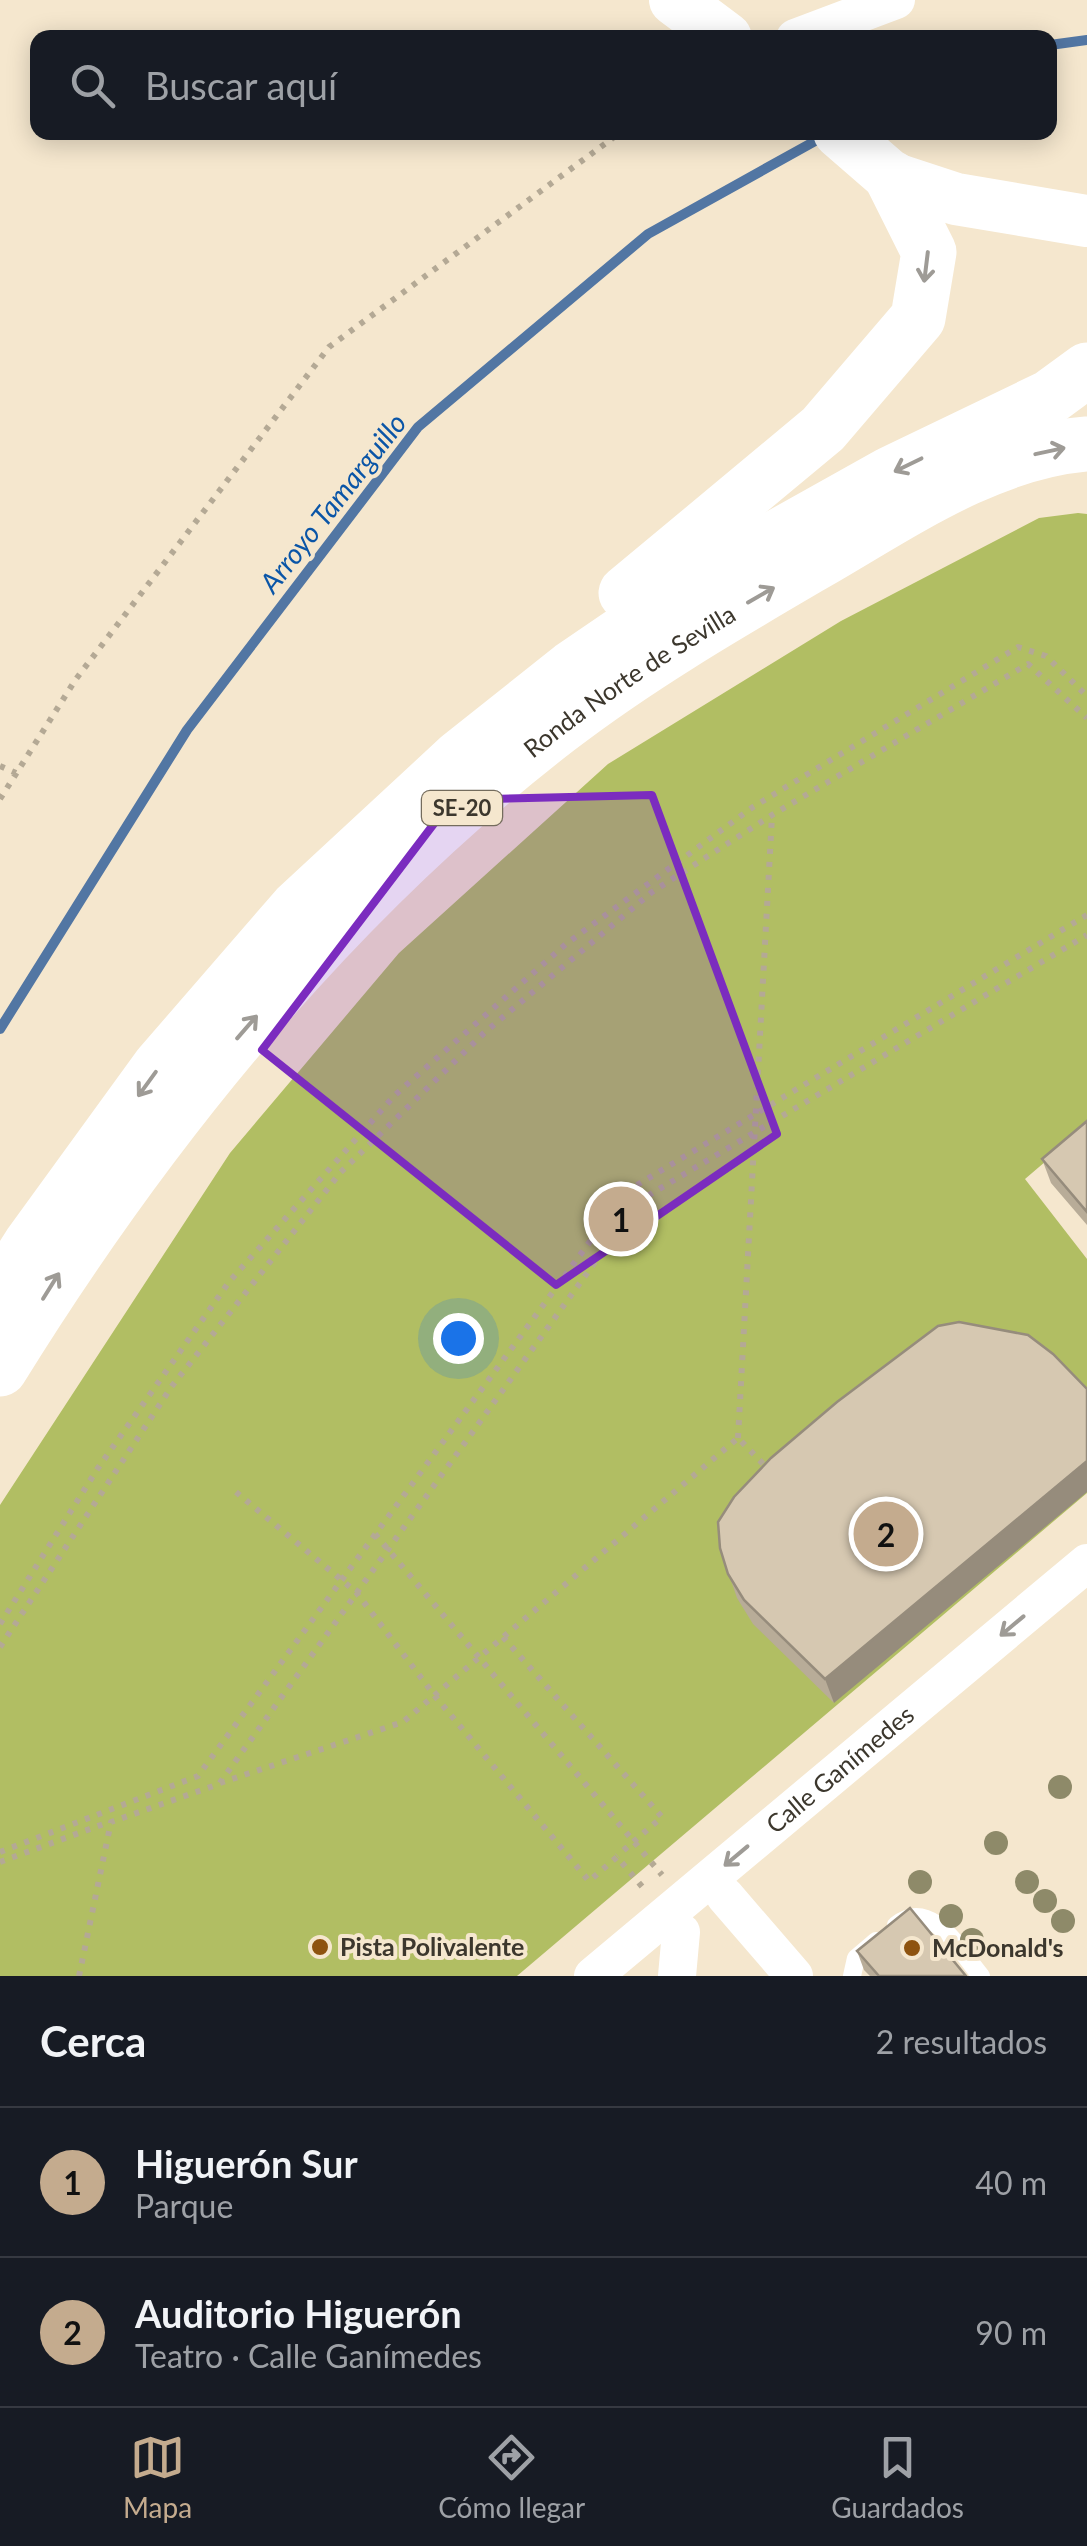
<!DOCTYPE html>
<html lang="es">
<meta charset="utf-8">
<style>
:root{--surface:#171b24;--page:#20242c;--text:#f1f3f6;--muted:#9ea1a6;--line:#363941;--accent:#c4ab8e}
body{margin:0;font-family:Lato,sans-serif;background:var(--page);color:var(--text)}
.you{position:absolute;left:458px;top:1338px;width:35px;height:35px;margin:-25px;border:8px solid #fff;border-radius:50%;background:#1a73e8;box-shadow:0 0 0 15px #1a73e833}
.badge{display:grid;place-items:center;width:65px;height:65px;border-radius:50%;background:var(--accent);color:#111;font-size:32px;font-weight:700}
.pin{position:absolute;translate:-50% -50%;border:5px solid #fff;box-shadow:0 2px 10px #0006}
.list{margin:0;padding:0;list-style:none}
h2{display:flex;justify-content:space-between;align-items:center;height:130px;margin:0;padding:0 40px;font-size:42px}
h2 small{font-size:32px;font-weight:400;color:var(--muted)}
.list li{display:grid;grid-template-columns:65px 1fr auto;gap:30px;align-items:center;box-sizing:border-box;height:150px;padding:0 40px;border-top:2px solid var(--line)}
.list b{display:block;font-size:38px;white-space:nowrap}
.list p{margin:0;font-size:32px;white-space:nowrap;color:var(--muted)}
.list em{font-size:32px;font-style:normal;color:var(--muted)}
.icon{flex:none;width:55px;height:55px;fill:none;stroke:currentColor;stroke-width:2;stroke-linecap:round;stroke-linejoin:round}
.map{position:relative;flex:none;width:1087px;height:1976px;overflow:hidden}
.search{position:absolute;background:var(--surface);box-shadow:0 5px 25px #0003;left:30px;right:30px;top:30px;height:110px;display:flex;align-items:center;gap:25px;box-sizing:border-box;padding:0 35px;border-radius:20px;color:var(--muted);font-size:38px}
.sheet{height:430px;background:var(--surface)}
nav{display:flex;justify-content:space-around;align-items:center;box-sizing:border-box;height:140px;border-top:2px solid var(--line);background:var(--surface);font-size:28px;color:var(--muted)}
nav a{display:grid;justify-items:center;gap:5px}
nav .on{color:var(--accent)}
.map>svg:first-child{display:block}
.green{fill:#b1be63}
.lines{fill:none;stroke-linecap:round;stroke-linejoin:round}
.stream{stroke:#5276a3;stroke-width:10}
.path{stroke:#b4a995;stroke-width:6;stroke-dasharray:5 8;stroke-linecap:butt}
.lane{stroke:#fff;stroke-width:18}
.street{stroke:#fff;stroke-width:38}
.secondary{stroke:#fff;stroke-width:52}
.highway{stroke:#fff;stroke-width:55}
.tree{fill:#8e8a69}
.wall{fill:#b8ac98}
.shaded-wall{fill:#968c7c}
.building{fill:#d6c8b1;stroke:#968c7c;stroke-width:2.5}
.oneway{stroke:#9e9b96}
.marked{fill:#7b2cbf;fill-opacity:0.2;stroke:#7b2cbf;stroke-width:8;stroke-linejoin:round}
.poi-dot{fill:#8e530f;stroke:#f5e7ce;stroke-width:4}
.labels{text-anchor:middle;stroke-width:8;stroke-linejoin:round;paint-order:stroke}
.shield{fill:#f5e7ce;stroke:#746c5d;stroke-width:2.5}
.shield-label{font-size:22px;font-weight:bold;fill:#3c372d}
.street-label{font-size:25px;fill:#3c372d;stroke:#f5e7ce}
.poi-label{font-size:25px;font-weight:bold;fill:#3c372d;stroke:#f5e7ce;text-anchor:start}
.water-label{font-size:28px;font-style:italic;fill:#0a55a7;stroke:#f5e7ce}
</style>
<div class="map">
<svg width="1087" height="1976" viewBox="0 0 1087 1976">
<rect width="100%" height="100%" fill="#f5e7ce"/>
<!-- green -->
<path class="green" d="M1078,513L1087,514V1126L1025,1179L1087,1259V1493L517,1976H0V1505L230,1153L399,953L608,764L841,621L1039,518Z"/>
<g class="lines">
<!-- stream -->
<path class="stream" d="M1050,45L1087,40
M0,1029L187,730L418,427L648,234L826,135"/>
<!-- path -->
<path class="path" d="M0,766L16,773
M0,799L76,679L329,347L621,132
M738,1438L772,816
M236,1492L356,1592L435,1696L589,1881L617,1857L645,1890
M375,1534L662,1875
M0,1624L98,1468L229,1282L395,1095L566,944L753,807L1018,647L1046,656L1087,696
M503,1637L662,1817L617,1856
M0,1647L172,1386L340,1173L484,1033L652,892L772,815L1028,664L1087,718
M220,1783L403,1722L738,1438L769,1470
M0,1852L198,1776L627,1191L1087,915
M0,1862L109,1822
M79,1976L111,1822L219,1784L639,1201L1087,935"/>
<!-- lane -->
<path class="lane" d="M896,1925C932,1897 959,1950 981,1976
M852,1976L856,1958L876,1941"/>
<!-- street -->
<g class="street">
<path d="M795,38L896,0"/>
<path d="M725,1896L794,1976"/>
<path id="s1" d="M593,1976L1087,1563"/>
<path d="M677,1976L681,1932"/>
</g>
<!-- secondary -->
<path class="secondary" d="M675,0L726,38
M839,132L892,178L956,199L1087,221"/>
<!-- highway -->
<g class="highway">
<path d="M626,593L823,429L918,318L929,252L892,178"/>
<path d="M0,1292L30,1245L160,1066L297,908L460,757L572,668L704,578L890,474L1050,397L1087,370"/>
<path id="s2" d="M0,1369C150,1127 331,903 558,728C640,665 730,613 819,561C902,513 989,452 1087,444"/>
</g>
</g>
<!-- trees -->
<g class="tree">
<circle cx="1060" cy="1787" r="12"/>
<circle cx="996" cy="1843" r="12"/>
<circle cx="920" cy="1882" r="12"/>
<circle cx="1027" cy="1882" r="12"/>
<circle cx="1045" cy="1901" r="12"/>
<circle cx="951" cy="1916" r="12"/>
<circle cx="1063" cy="1921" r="12"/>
<circle cx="972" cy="1940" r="12"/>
</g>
<!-- wall -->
<path class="wall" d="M1087,1121V1225L1051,1183L1042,1159Z
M771,1458L834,1703L753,1624L737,1598L720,1548Z
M857,1951L966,1976H870L864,1970Z"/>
<!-- shaded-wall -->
<path class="shaded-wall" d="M1087,1461V1492L834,1703L825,1679Z"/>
<!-- building -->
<path class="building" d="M1087,1121V1212L1042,1159Z
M959,1322L1028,1335L1053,1354L1087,1389V1461L825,1679L744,1600L728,1574L720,1548L718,1522L734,1497L771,1458L837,1402L938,1326Z
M910,1908L966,1976H879L857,1951Z"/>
<!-- one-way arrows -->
<defs><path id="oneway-shaft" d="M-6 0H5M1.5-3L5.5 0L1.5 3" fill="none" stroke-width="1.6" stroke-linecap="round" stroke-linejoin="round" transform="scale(2.5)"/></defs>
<g class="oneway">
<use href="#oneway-shaft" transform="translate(926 267) rotate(97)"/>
<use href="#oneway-shaft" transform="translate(1050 451) rotate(-12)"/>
<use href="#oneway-shaft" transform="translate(908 465) rotate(154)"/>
<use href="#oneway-shaft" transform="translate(761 595) rotate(-30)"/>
<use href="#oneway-shaft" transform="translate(247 1027) rotate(-49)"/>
<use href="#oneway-shaft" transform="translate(147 1084) rotate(126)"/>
<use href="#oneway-shaft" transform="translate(51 1286) rotate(-58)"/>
<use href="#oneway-shaft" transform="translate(1012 1626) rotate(140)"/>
<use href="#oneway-shaft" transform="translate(736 1856) rotate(140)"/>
</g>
<!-- marked area -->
<path class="marked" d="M652,795L777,1134L556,1285L262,1050L452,800Z"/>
<!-- markers -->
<g class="poi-dot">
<circle cx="320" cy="1947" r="10"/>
<circle cx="912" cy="1948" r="10"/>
</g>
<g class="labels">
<!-- shield labels -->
<rect class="shield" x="422" y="791" width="80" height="34" rx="8"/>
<g class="shield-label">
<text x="462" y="816">SE-20</text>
</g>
<!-- street labels -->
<g class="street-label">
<text dy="9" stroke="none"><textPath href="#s2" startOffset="940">Ronda Norte de Sevilla</textPath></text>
<text dy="9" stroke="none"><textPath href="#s1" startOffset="322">Calle Ganímedes</textPath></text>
</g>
<!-- poi labels -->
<g class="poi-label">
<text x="340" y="1956">Pista Polivalente</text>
<text x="932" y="1957">McDonald's</text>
</g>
<!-- water labels -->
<g class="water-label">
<text transform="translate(333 503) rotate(-52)" y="10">Arroyo Tamarguillo</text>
</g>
</g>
</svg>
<div class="you"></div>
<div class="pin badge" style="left:621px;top:1219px">1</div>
<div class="pin badge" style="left:886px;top:1534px">2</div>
<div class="search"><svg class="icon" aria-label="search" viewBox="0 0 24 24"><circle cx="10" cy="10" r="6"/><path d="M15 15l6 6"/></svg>Buscar aquí</div>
</div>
<section class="sheet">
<h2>Cerca<small>2 resultados</small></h2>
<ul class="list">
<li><span class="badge">1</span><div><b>Higuerón Sur</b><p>Parque</p></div><em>40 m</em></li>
<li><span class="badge">2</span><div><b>Auditorio Higuerón</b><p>Teatro · Calle Ganímedes</p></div><em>90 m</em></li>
</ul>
</section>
<nav>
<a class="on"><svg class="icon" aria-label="map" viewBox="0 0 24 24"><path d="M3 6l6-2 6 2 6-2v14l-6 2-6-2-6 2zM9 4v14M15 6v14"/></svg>Mapa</a>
<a><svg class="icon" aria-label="directions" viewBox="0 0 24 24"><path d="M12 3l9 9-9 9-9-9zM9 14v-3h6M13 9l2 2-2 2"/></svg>Cómo llegar</a>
<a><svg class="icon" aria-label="saved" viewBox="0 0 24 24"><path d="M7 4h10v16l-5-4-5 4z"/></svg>Guardados</a>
</nav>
